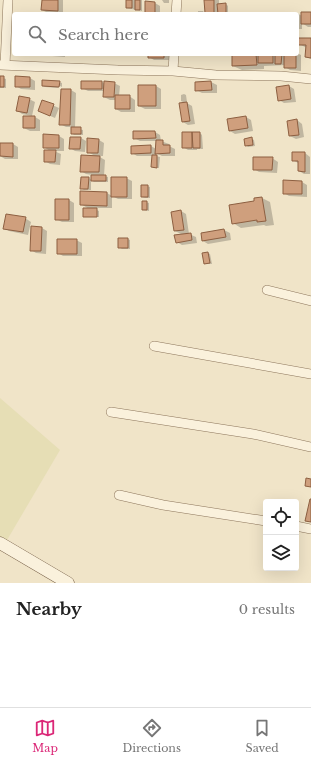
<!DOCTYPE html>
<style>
:root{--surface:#fff;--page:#f6f6f6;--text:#222;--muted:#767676;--line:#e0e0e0;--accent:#db2777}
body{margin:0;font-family:"Libre Baskerville",serif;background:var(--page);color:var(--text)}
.controls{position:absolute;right:12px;bottom:12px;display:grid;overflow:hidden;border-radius:4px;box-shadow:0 4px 16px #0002}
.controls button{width:36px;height:36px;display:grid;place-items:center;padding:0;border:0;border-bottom:1px solid var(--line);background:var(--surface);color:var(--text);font:20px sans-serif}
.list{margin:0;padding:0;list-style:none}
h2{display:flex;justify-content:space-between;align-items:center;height:52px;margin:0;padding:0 16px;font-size:17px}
h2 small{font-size:13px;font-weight:400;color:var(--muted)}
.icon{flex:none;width:22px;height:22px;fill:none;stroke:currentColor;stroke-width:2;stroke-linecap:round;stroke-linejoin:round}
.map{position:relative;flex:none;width:311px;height:583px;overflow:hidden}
.search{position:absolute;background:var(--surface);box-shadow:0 4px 16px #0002;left:12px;right:12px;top:12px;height:44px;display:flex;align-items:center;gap:10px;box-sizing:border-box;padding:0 14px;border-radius:4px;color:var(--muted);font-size:15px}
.sheet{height:124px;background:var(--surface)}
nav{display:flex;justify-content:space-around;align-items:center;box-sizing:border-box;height:56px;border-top:1px solid var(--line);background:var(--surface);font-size:11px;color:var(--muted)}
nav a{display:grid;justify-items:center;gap:2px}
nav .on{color:var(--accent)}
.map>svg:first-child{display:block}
.farmland{fill:#e6deb5}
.shadow{fill:#0003}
.building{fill:#cf9f7d;stroke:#8d5f41}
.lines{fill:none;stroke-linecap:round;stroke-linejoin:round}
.street-casing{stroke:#8d765c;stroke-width:10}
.secondary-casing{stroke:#6f573f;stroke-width:13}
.street{stroke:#faf1dc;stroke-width:9}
.secondary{stroke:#faf1dc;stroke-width:12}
</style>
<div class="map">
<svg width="311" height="583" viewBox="0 0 311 583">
<rect width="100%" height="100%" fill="#f0e4c8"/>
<!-- farmland -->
<path class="farmland" d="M0,398L60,450L0,552Z"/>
<!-- shadow -->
<path class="shadow" d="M43,0H63V13H48L42,10Z
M127,0H142V11L127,8Z
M162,0H169V3H164Z
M205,0H219V5L226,4L228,6V14H209L206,12Z
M155,3L160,6V14H146Z
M198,11H203L205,14H198Z
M287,13H297L302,16L311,13V27H308L302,23V29H297V14H287Z
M311,39V59L306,57L307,48L299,44Z
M297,53L301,55V71L290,70L285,67V65L264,66V69L242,70L233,66V54H297Z
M48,54H65V57L52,56Z
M149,54H169V60H154L149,57Z
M0,77L6,79V88H0Z
M30,78L35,81V90L21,89L16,86Z
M59,82L62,83V87L56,84L55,85L59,88L45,87L43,86Z
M102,82L105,84L114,83L120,86L119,96H129L135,100V112H121L116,109V100H110L104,97L105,91H88L82,88Z
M211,82L217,85V93H202L196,90V83Z
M156,86L161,89V109H145L139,106Z
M289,86L294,89L296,102L284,103L279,100Z
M62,90H71L76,93L75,128L83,130V135H74L72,133V127H66L60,124Z
M184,94L186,95L187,102H185L192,106L195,124L188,125L183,122L185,103L181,101V95Z
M29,99L35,102L32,116L22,114L17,110Z
M43,101L59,108L55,118L39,111Z
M24,117H35L40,120V131H30L24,128Z
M246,117L251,120L253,131L235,134L230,131Z
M297,120L302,124L304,137L296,139L290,136Z
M155,132L160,135L161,141L169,144V146L175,149V156H162L156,153V156L160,157L159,168L152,167L153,156H137L132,153L151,146L156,149V141H140L134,138Z
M192,133H200L202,135L203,149H197V150H188L183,147Z
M44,135L59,136L64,139V151H54L61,154L60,165L50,164L45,161L50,151L44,147Z
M81,138L86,141L85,152L75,151L70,148Z
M252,139L254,140L255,146L248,147L246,145Z
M99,140L104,143L103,156H98L105,160L104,176L108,177V182H94L91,180V190H84L81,188L89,178L92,180V175L86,174L81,171L95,156L88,152Z
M0,143L13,144L18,147V159H5L0,156Z
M293,153H305L310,157V174H304L299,171L298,163L293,160Z
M272,158L278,162L277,173L259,172L254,169Z
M126,178L132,181V199H118L112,196V208H93L99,211V217H87L84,216L89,209L81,204V192L107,193L112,196Z
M302,182L307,185V197L289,196L284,193Z
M147,186L150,187V198H145L142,197Z
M262,198L270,202L274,225L266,226L264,225L241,228L233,223L255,202Z
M69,200L74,203V222H62L56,219Z
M146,202L149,203V211L143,210Z
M181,211L186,214L189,234L196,237L197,243L182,245L177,242L183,235L175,231Z
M25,218L31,222L28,235L9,231L4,228Z
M42,228L47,231L46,254L36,253L31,250Z
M224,230L230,233L231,240L208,244L203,241L202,233Z
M128,239L130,240V249H122L119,247Z
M76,240L82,243V256H63L58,253Z
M208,253L210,254L212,264H207L204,263Z"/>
<!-- building -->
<path class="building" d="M42,0H58V11L41,10Z
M126,0H132V8H126Z
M135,0H140V10H135Z
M204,0H214V13H205Z
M145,1L155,2V14H145Z
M226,3V14H218L217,4Z
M301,12H311V24H301Z
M298,38H311V58L305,57L306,45H298Z
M148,54H164V58H148Z
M232,54H256L257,65L232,66Z
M258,54H273V63H258Z
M275,54H282L281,64H275Z
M284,54H296V68H284Z
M0,76H4V87H0Z
M15,76L30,77V87H15Z
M42,80L60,81L59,87L42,86Z
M81,81H102V89H81Z
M104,81L115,82L114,97H103Z
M211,81L212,90L195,91V82Z
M138,85H156V106H138Z
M289,85L291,99L278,101L276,87Z
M61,89H71L70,125H59Z
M115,95H130V109H115Z
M19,96L30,98L27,113L16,111Z
M42,100L54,104L50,116L38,111Z
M187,102L190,121L182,122L179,103Z
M23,116H35V128H23Z
M246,116L248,128L229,131L227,119Z
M297,119L299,135L289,136L287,121Z
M71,127H81V134H71Z
M133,131H155L156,138L133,139Z
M182,132H192V148H182Z
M192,132H200V148H193Z
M43,134L59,135V148H43Z
M70,137H81L80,149H69Z
M252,137L253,145L245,146L244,139Z
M87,138L99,139L98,153H87Z
M156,140H163V145H170V153L155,154Z
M0,143H13V157L0,156Z
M151,145V153L131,154V146Z
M44,150H56L55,162H44Z
M292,152H305V172L298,171V161H292Z
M81,155L100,156L99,172H80Z
M152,155H157V168L151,167Z
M253,157H273L272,170H253Z
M91,175H106V181H91Z
M81,177H89L88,189H80Z
M111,177H127V197H111Z
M283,180L302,181V194H283Z
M141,185H148V197H141Z
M80,191L107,192V206L80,205Z
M262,197L266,221L257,222V220L232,224L229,205L254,201V198Z
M55,199H69V220H55Z
M142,201H147V210H142Z
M83,208H97V217H83Z
M181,210L184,230L174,231L171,212Z
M6,214L26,217L23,232L3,229Z
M31,226L42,227L41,251H30Z
M224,229L226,237L202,241L201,233Z
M191,233L192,240L176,243L174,235Z
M118,238H128V248H118Z
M57,239H77V254H57Z
M208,252L210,263L204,264L202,253Z
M306,478L311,479V487L305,486Z
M310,499H311V522L305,521Z"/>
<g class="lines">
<defs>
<path id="street" d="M176,14L177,0
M0,65L118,70L173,71L216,75L281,76L311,79
M5,65L8,0
M173,71L174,54
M267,290L311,301
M154,346L311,374
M111,412L253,434L311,447
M119,495L163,505L266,521
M296,526L311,529"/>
<path id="secondary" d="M0,543L68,583"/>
</defs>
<!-- street casing -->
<use href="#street" class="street-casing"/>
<!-- secondary casing -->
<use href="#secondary" class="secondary-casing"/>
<!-- street -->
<use href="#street" class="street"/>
<!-- secondary -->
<use href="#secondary" class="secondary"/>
</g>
</svg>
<div class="controls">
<button><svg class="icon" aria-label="locate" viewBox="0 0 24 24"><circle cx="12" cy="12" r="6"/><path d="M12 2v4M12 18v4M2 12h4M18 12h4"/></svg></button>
<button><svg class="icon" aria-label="layers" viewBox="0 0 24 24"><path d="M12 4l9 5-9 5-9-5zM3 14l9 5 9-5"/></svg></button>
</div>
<div class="search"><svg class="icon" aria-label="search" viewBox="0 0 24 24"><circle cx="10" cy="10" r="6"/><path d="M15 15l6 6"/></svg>Search here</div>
</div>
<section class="sheet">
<h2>Nearby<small>0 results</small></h2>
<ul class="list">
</ul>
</section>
<nav>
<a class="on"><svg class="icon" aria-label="map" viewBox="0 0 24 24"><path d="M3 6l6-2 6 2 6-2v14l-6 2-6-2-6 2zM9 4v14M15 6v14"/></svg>Map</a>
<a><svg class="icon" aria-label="directions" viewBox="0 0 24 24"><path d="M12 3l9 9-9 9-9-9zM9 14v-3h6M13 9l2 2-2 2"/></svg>Directions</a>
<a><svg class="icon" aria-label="saved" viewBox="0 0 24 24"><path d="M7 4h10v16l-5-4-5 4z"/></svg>Saved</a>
</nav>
